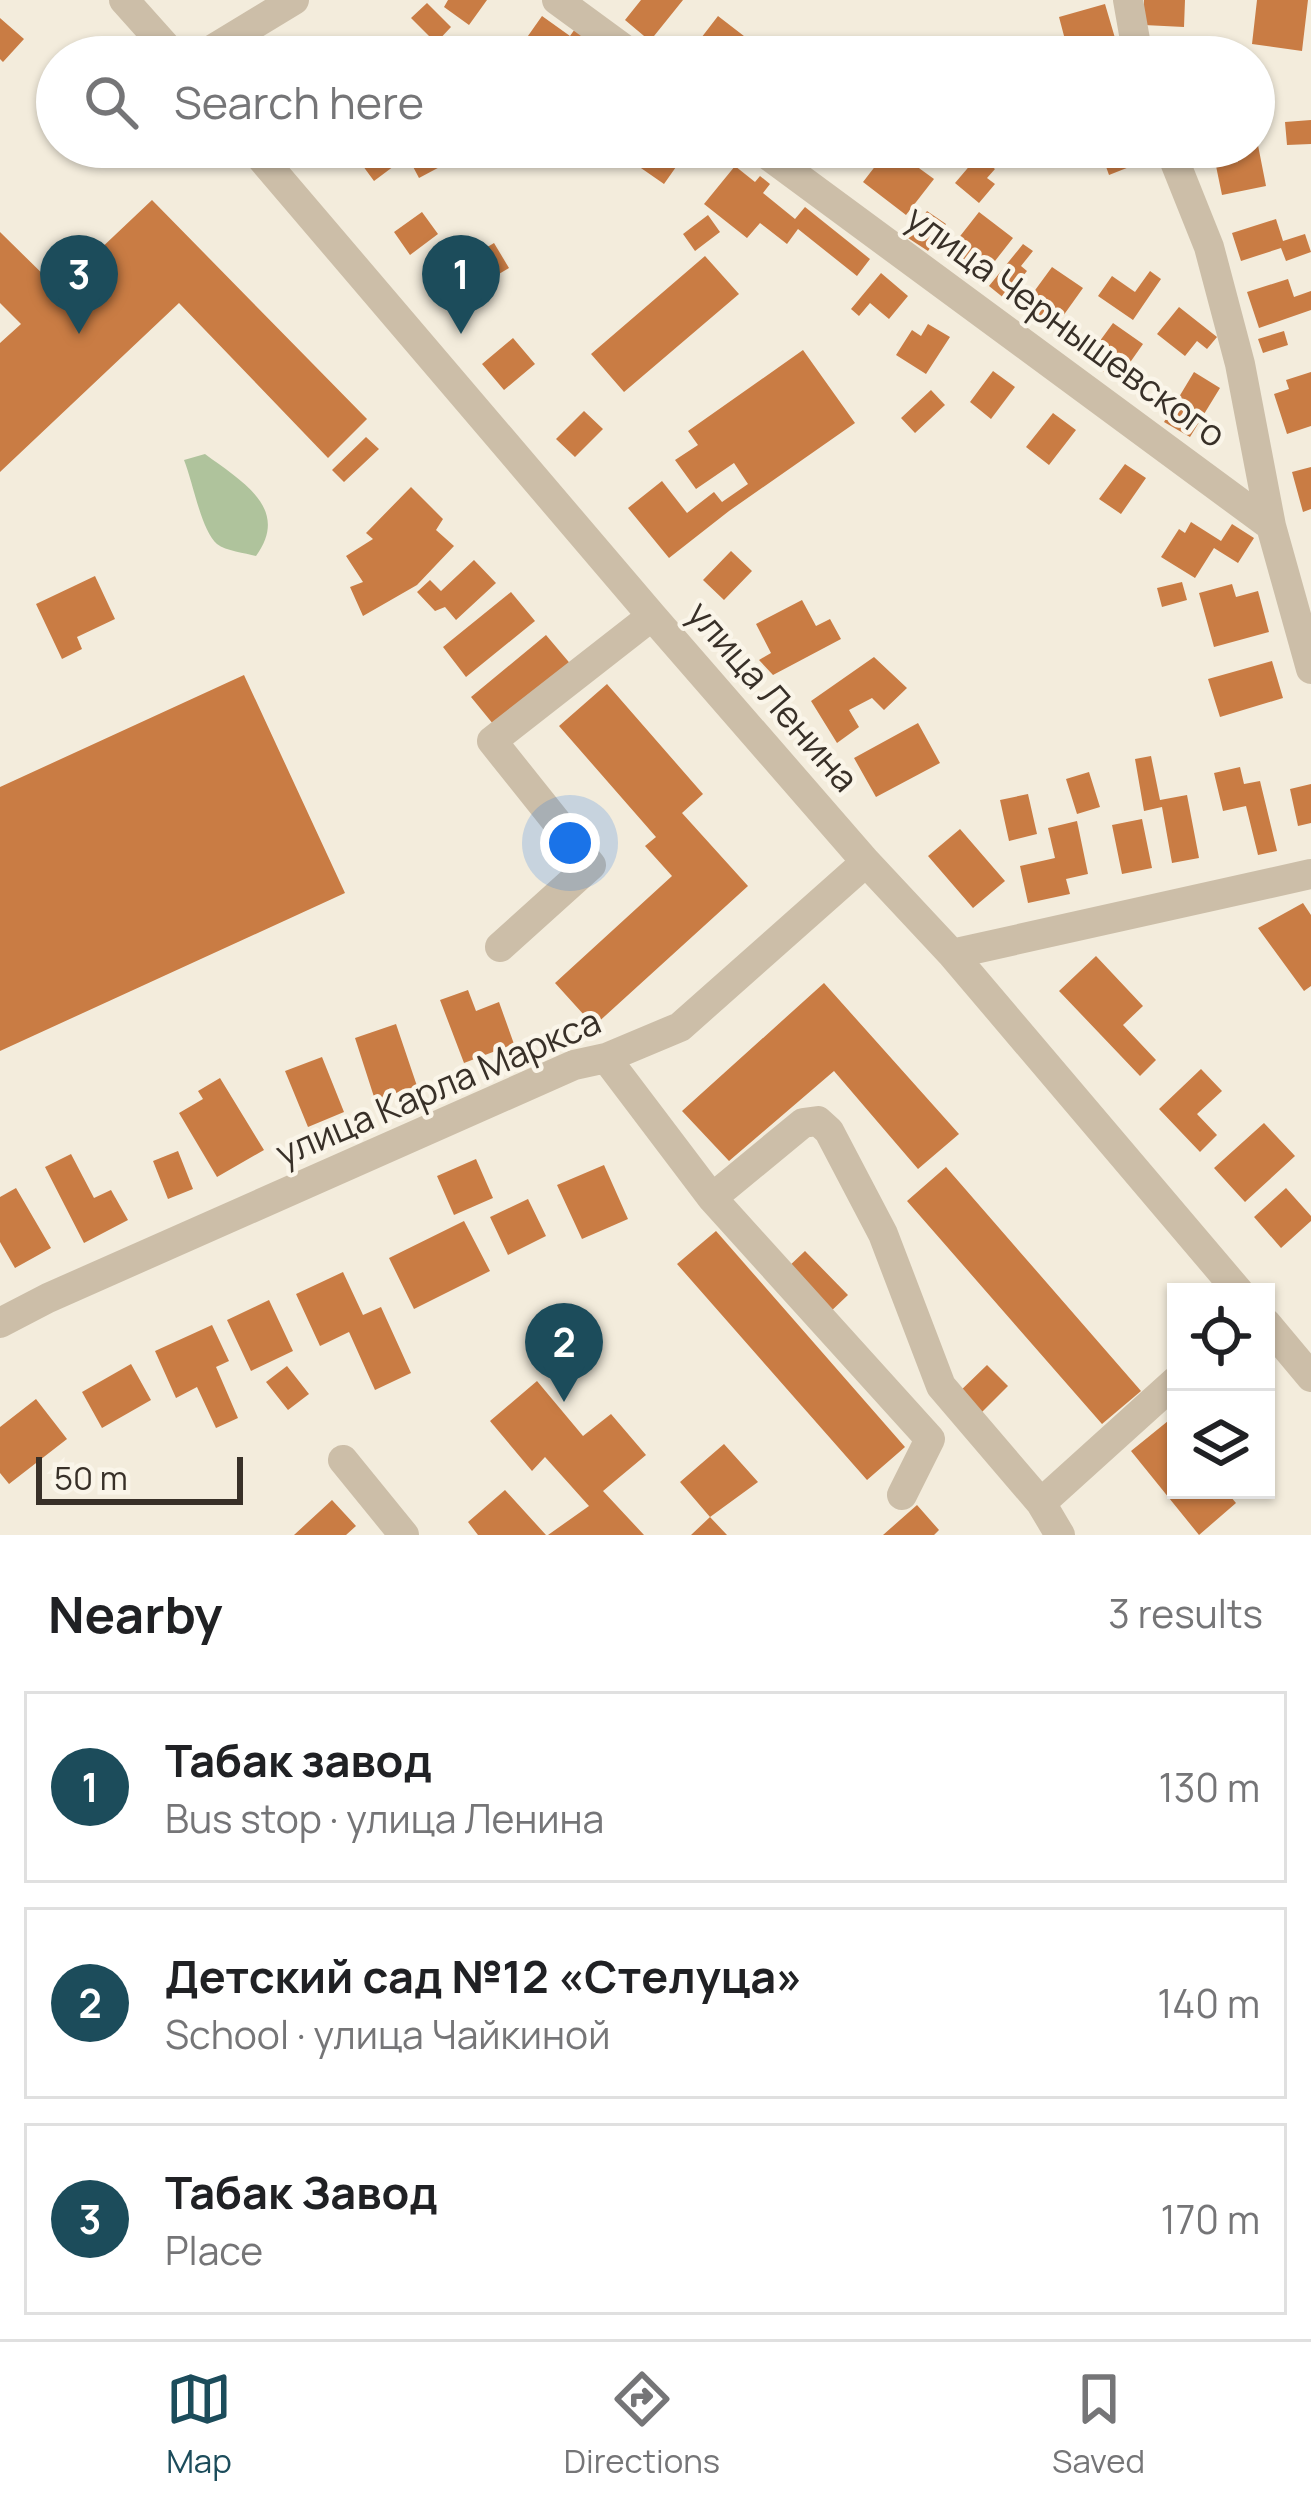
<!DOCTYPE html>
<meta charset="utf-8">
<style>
:root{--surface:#fff;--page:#f2f2f2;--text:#202124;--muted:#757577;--line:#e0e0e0;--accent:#1c4c5b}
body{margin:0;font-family:Manrope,sans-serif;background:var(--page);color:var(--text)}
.controls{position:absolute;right:36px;bottom:36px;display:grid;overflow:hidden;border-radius:0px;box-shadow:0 3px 9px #0004}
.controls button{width:108px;height:108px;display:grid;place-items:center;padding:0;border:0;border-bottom:3px solid var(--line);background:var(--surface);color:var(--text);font:60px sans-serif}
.scale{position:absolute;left:36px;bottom:30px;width:207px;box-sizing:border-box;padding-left:12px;border:6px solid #383028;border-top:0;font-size:33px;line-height:42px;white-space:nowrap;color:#383028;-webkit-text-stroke:9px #faf5e9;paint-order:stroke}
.you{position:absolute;left:570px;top:843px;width:42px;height:42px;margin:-30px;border:9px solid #fff;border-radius:50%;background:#1a73e8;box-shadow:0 0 0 18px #1a73e833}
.badge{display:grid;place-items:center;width:78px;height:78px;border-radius:50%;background:var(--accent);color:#fff;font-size:39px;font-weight:700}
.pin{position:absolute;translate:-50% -99px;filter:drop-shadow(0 3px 6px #0008)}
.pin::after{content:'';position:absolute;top:63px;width:42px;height:36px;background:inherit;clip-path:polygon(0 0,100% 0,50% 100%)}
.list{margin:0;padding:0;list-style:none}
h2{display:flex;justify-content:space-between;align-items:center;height:156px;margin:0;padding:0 48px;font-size:51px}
h2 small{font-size:39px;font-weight:400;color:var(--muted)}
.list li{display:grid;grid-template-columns:78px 1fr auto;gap:36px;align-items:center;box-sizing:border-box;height:192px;margin:0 24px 24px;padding:0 24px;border:3px solid var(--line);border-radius:0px}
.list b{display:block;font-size:45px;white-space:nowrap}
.list p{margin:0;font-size:39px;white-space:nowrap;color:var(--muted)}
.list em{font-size:39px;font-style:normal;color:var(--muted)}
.icon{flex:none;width:66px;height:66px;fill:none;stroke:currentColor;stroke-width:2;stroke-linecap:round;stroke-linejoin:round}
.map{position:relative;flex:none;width:1311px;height:1535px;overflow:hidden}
.search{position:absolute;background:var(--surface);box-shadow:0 3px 9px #0004;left:36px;right:36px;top:36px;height:132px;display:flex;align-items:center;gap:30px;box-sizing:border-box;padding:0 42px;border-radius:66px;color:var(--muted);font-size:45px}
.sheet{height:804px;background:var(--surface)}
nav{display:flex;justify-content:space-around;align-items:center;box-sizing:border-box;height:168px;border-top:3px solid var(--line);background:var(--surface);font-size:33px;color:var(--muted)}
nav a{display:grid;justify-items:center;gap:6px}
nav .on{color:var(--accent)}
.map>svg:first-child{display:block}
.green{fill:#afc39c}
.building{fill:#c97c44}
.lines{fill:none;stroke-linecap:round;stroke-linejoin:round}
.minor{stroke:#ccbea8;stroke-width:30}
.labels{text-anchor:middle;stroke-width:9;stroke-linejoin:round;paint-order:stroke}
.street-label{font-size:36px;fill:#383028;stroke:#faf5e9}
</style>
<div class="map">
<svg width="1311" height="1535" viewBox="0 0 1311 1535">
<rect width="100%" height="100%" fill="#f3ecdc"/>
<!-- green -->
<path class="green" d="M205,454C241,481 291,508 256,556C245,553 226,551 217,544C201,530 193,482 184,460Z"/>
<!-- building -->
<path class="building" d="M448,0H487L469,25L444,7Z
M641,0H683L650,41L625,20Z
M1144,0H1185L1184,27L1144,25Z
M1257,0H1308L1302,51L1252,44Z
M427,3L451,27L436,43L411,18Z
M1105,4L1115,38L1068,51L1059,17Z
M542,16L570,36L577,26L595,38L582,57L558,54L521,57L516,53Z
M718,16L753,43L742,57H690L688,55Z
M0,18L24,39L3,62L0,59Z
M1167,40L1228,41L1227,57H1167Z
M1311,120V144L1287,145L1285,122Z
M1256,135L1266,186L1222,195L1216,166L1238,162L1235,147H1254Z
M349,147H392L402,160L374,181Z
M430,147H460L464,154L419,178L410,161Z
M636,147H690L664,184L628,159Z
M890,147L934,179L906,215L863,182Z
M1099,147H1147L1152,158L1109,175Z
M978,156L995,169L987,178L995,184L979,203L955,183Z
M735,166L755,182L760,176L770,184L763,193L795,219L805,207L870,259L857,276L798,229L787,244L760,223L747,238L704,204Z
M152,200L367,419L328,458L179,303L0,472V343L21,324L0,303V232L58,289Z
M927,211L946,224L928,251L908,238Z
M422,212L438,234L410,255L394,232Z
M979,212L1013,238L984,275L950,249Z
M708,215L720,232L695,251L683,234Z
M1276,219L1283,241L1305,234L1311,252L1286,261L1281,248L1241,261L1232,233Z
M494,243L509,268L450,303L435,279Z
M1023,244L1033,251L1021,266L1027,271L1005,299L989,286Z
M705,256L739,294L624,392L591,354Z
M1052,267L1083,288L1053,330L1022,308Z
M1150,271L1161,279L1133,320L1098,296L1112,276L1135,292Z
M881,273L908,296L889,319L870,303L859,316L851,309Z
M1288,279L1294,297L1311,291V310L1259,328L1247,292Z
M1179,307L1217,337L1207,349L1197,341L1185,356L1157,334Z
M1113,323L1143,344L1117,381L1086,360Z
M928,324L950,337L926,374L896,355L912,330L921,336Z
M1284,331L1288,345L1263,353L1258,339Z
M513,338L535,364L504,390L482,364Z
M803,350L855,423L729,511L669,558L628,508L662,481L687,513L714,492L722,502L748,484L734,463L696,489L675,460L698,445L688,431Z
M993,371L1015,387L991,419L970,402Z
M1194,372L1220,388L1190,437L1164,422Z
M1311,372V426L1287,434L1274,394L1289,389L1286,380Z
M931,390L945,405L915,433L901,418Z
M584,411L603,429L575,457L556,439Z
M1053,413L1076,430L1049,465L1026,447Z
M366,437L379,449L344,482L332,470Z
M1125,464L1146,478L1121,514L1099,499Z
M1311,467V509L1303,512L1292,472Z
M411,487L443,519L436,530L454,546L417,585L363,616L350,587L363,582L346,556L373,539L366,533Z
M1191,522L1221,541L1232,524L1254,538L1238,563L1214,548L1195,578L1161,557L1179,529L1185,533Z
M731,551L752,571L724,600L703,580Z
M474,560L496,583L456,620L445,607L435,611L417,592L430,580L441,591Z
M95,576L115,619L77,637L82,649L62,659L36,604Z
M1182,582L1187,600L1162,607L1157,588Z
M1232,584L1236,597L1258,591L1269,632L1214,647L1199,593Z
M511,592L535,621L466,677L443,647Z
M802,600L816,626L830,619L841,639L773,675L759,660L771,653L756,624Z
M546,635L573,667L498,730L471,697Z
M874,657L907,688L884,710L872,698L849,710L859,727L837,743L811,701Z
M1272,661L1283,698L1220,717L1208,679Z
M244,675L345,893L0,1051V787Z
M607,684L703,794L682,813L748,886L594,1026L555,983L672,876L645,846L656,837L559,726Z
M918,723L940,763L876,797L854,758Z
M1151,756L1160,800L1187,795L1199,858L1172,863L1162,807L1144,811L1135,759Z
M1240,767L1244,784L1260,781L1277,851L1258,855L1246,806L1223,811L1214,773Z
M1089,772L1100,807L1077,814L1066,779Z
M1311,784V823L1298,826L1290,789Z
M1028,794L1037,834L1009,841L1000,800Z
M1142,819L1152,868L1122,874L1112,825Z
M1077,821L1088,874L1066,879L1070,894L1028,903L1020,866L1055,858L1048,828Z
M960,829L1005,881L973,908L928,856Z
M1303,903L1311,915V986L1304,991L1258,928Z
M1096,956L1143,1006L1123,1025L1156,1060L1140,1076L1059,991Z
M824,983L959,1134L918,1169L834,1071L729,1161L682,1111Z
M468,990L476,1011L499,1002L514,1044L464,1063L440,1000Z
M396,1024L417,1086L375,1100L355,1038Z
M322,1057L344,1112L308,1127L285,1071Z
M1201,1069L1222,1091L1197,1114L1217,1135L1200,1152L1159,1109Z
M220,1078L264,1150L217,1177L179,1113L203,1099L198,1091Z
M1264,1123L1295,1156L1245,1202L1214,1168Z
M178,1151L193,1189L168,1199L153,1161Z
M71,1154L94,1198L111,1190L128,1220L84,1243L45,1167Z
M476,1159L493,1198L454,1215L437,1176Z
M604,1165L628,1219L582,1239L557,1185Z
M946,1167L1141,1391L1102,1424L907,1201Z
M16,1188L51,1248L15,1268L0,1242V1197Z
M1286,1188L1311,1216V1221L1281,1248L1254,1217Z
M528,1199L546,1236L508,1255L490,1217Z
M464,1221L490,1271L414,1309L389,1258Z
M716,1231L905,1447L867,1480L677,1264Z
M805,1251L848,1295L828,1314L785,1270Z
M343,1272L363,1315L381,1307L411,1373L375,1390L349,1332L320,1346L296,1294Z
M269,1300L293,1351L251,1371L227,1320Z
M212,1325L229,1361L216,1367L238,1418L216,1428L197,1387L176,1398L155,1351Z
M131,1364L151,1400L102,1428L82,1392Z
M987,1365L1008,1386L976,1418L955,1396Z
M287,1366L309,1394L288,1410L266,1382Z
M537,1381L583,1436L611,1414L646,1455L603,1491L644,1535H548L589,1506L545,1457L532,1471L490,1421Z
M36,1399L67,1439L9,1484L0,1473V1427Z
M1168,1421L1176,1431V1490H1225L1236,1503L1199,1535L1131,1451Z
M724,1444L758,1482L710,1517L727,1535H691L710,1517L680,1482Z
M505,1490L546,1535H478L468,1522Z
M332,1500L356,1526L346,1535H294Z
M917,1505L939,1530L934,1535H883Z"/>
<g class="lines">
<!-- minor -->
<path class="minor" d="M124,0L175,57
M557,0L635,57
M1128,0L1138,57
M200,57L294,0
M252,147L652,616L866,862L952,954L1239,1292
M757,147L1271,526
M1169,147L1209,247L1240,364L1271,526L1311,669
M500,947L591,865L492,741L652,616
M952,954L1311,874
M606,1058L712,1198L930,1439L902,1495
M712,1198L803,1123L818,1121L829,1131L883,1234L941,1386L1041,1503L1176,1381
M0,1323L48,1298L574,1065L606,1058L680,1027L866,862
M1266,1323L1311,1377
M343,1460L404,1535
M1041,1503L1060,1535"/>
</g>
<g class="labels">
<!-- street labels -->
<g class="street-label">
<text transform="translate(1066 326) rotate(36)" y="13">улица Чернышевского</text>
<text transform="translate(773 696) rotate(49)" y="13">улица Ленина</text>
<text transform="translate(438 1087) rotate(-23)" y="13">улица Карла Маркса</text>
</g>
</g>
</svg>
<div class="controls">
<button><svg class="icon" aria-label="locate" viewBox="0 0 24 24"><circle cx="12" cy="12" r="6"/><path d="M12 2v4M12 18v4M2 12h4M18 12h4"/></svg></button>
<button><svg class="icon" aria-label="layers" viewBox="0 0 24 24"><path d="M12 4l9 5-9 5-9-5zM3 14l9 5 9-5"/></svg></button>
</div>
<div class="scale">50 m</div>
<div class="you"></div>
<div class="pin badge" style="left:461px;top:334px">1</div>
<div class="pin badge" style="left:564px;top:1402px">2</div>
<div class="pin badge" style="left:79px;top:334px">3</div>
<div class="search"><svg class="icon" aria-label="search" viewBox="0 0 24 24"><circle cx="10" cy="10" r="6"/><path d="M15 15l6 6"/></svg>Search here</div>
</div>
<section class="sheet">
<h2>Nearby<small>3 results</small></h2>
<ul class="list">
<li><span class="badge">1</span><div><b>Табак завод</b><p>Bus stop · улица Ленина</p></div><em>130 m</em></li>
<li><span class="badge">2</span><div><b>Детский сад №12 «Стелуца»</b><p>School · улица Чайкиной</p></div><em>140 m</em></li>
<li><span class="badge">3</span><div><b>Табак Завод</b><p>Place</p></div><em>170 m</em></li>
</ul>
</section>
<nav>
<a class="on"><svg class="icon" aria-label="map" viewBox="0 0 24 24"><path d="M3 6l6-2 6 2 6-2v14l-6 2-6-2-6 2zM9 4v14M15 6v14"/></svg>Map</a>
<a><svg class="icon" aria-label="directions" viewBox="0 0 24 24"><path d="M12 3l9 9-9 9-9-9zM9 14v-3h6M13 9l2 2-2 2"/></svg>Directions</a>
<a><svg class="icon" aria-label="saved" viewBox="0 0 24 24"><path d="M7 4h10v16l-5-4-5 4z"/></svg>Saved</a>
</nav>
